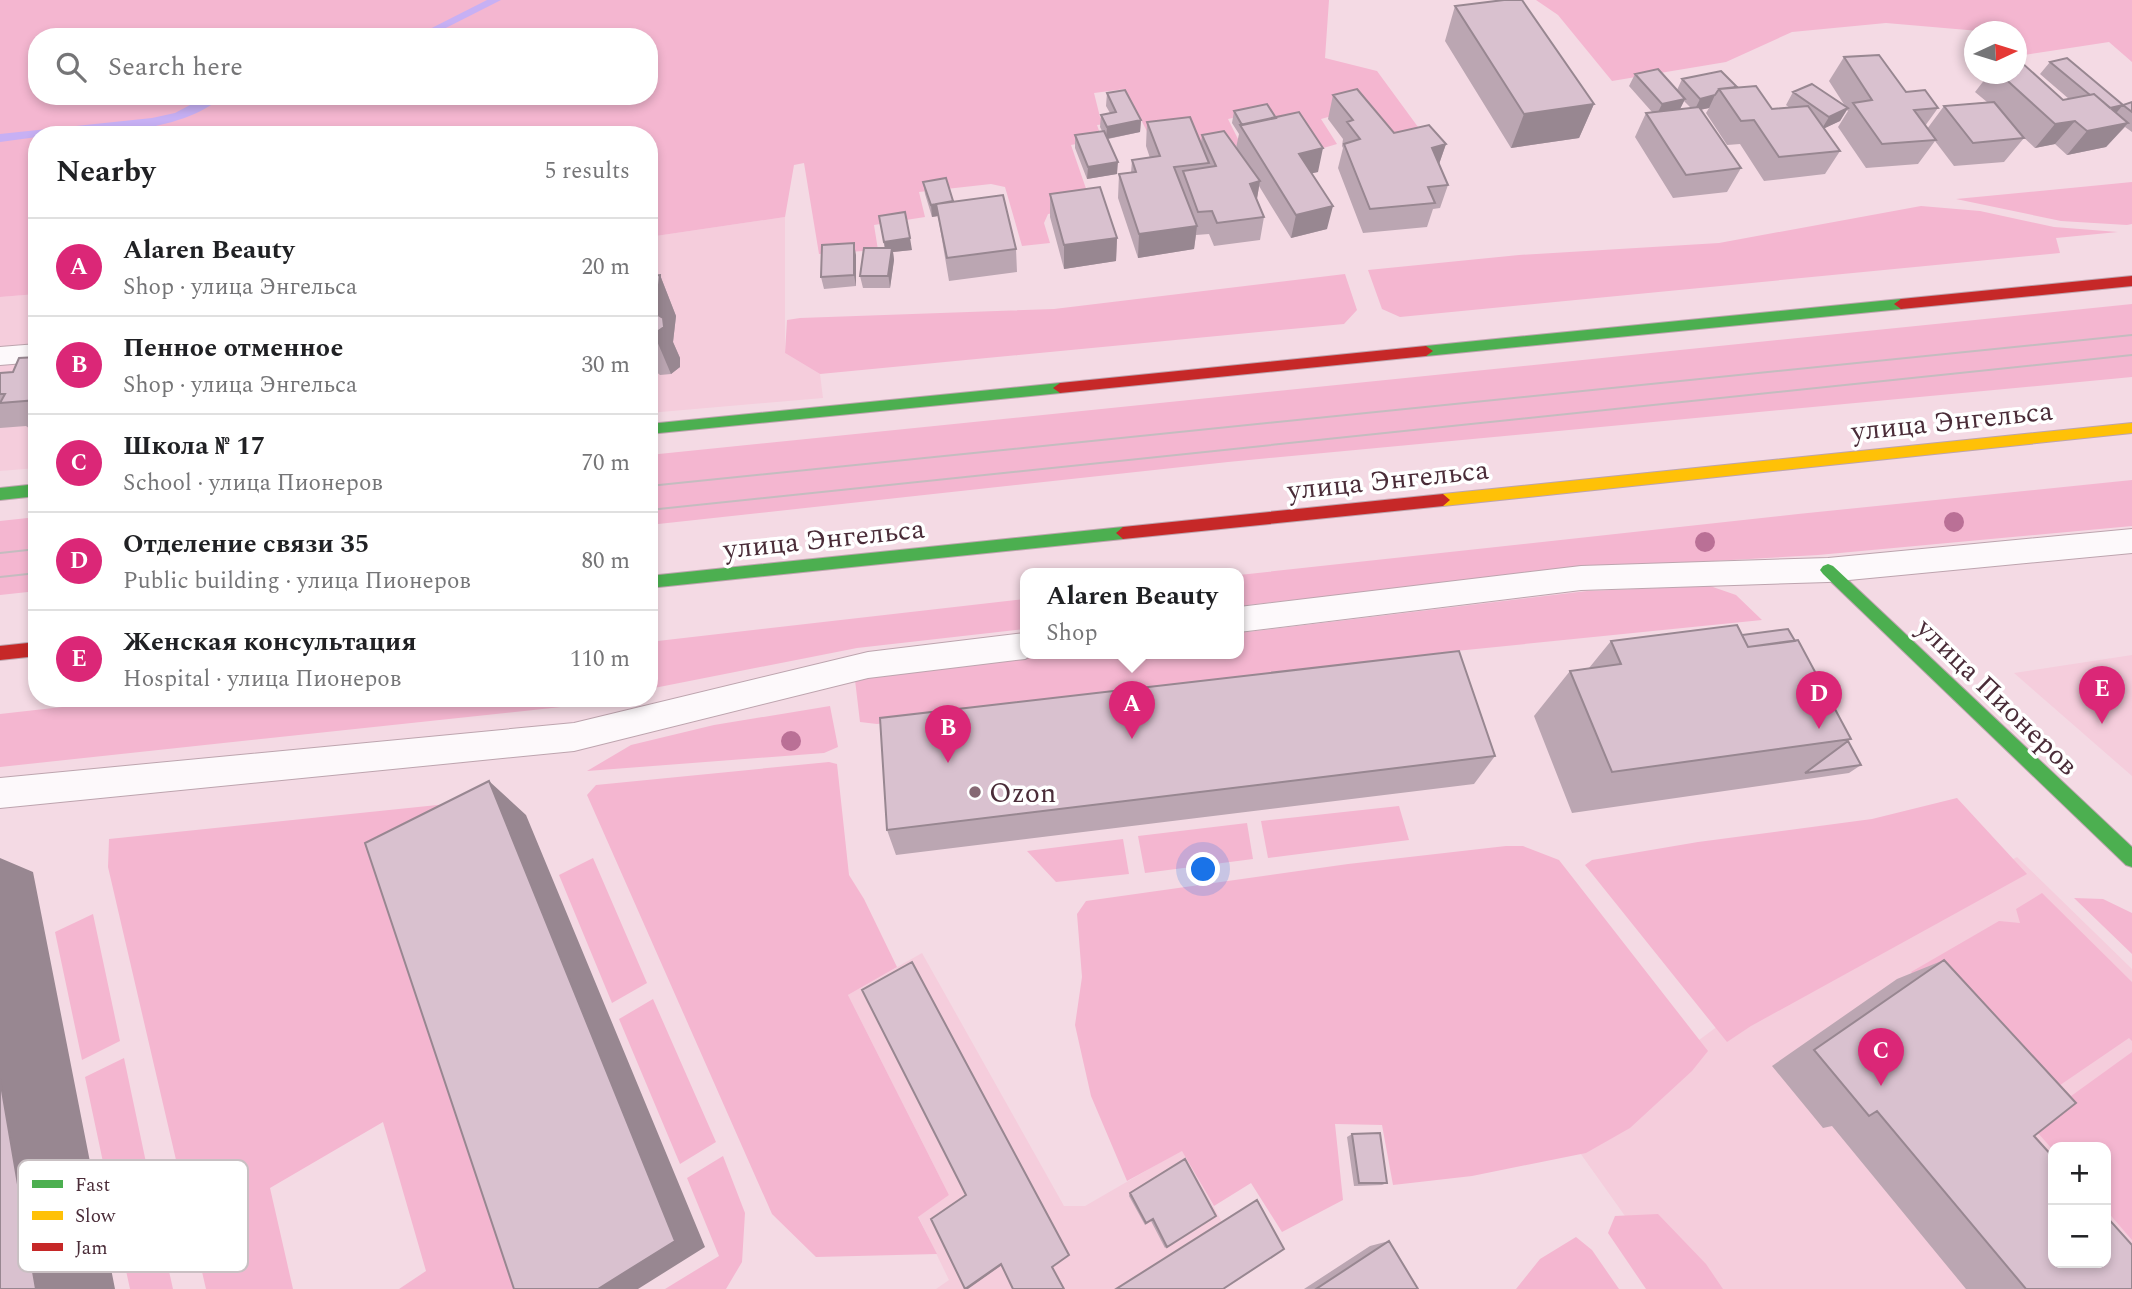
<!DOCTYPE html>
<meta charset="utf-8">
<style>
:root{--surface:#fff;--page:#f6f6f6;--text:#202124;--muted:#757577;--line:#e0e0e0;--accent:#db2777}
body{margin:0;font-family:Spectral,serif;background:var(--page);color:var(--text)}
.controls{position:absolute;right:21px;bottom:21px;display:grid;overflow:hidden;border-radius:14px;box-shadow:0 4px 10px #0003}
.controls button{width:63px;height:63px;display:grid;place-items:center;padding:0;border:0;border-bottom:2px solid var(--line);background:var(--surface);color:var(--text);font:35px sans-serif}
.compass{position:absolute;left:1964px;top:21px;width:63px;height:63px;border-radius:50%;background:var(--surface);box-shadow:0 4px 10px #0003;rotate:86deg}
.you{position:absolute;left:1204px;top:870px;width:24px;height:24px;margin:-18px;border:5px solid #fff;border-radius:50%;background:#1a73e8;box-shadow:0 0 0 10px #1a73e833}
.badge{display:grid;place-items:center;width:46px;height:46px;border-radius:50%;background:var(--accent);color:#fff;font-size:23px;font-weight:700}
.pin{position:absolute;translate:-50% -58px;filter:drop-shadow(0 2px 4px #0008)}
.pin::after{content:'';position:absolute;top:37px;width:24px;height:21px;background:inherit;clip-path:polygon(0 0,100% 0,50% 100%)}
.popup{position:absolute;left:1020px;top:568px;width:224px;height:91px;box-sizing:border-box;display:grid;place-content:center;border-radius:14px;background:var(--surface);filter:drop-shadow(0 2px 5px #0005);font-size:23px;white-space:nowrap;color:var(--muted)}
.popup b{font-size:26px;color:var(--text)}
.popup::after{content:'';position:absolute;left:50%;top:100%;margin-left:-14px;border:14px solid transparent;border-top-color:var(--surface)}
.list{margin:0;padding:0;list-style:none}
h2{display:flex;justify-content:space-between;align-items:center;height:91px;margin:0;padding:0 28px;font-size:30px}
h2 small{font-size:23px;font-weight:400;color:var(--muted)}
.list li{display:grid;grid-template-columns:46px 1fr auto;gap:21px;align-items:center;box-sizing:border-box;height:98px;padding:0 28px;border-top:2px solid var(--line)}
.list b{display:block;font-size:26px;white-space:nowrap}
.list p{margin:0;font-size:23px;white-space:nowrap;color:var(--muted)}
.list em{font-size:23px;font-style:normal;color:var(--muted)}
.icon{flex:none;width:38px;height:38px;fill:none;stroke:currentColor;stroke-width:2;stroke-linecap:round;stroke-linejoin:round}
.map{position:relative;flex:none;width:2132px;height:1289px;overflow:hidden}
.search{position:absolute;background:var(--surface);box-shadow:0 4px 10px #0003;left:28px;top:28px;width:630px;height:77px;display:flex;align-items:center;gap:18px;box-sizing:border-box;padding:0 24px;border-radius:28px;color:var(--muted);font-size:26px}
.panel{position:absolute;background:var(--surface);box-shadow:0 4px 10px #0003;left:28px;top:126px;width:630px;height:581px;border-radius:28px}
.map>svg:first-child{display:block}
.built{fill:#f5cddc;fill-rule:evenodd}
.green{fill:#f4b6d0;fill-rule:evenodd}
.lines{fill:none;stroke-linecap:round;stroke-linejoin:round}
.stream{fill:#c7b0f4;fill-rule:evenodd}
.lane-casing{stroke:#bda4ae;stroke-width:2}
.fast-casing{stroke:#bda4ae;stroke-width:2}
.slow-casing{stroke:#bda4ae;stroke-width:2}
.jam-casing{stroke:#bda4ae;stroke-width:2}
.lane{fill:#fdf9fb;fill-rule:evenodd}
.fast{fill:#4caf50;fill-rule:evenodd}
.slow{fill:#ffc107;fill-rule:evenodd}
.jam{fill:#c62828;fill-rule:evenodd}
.tram{stroke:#c4bcbf;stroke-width:2}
.tree{fill:#ba7096}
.wall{fill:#bba6b2;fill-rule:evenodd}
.shaded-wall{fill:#988791}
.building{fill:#d9c1cf;stroke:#988791;stroke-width:2}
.poi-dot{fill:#866974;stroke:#fff;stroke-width:2.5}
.labels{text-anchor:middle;stroke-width:7;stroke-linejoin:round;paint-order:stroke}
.street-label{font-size:28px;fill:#4a2c38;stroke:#fff}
.poi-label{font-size:28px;fill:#4a2c38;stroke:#fff;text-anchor:start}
.key{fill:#fff;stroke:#c9c0c3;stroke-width:2}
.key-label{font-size:19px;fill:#4a2c38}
</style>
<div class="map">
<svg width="2132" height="1289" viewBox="0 0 2132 1289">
<rect width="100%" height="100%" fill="#f4dae4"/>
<!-- built -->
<path class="built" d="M785,217V353L820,374L823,398L649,413V237Z
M37,294V468L0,471V297Z
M2132,655V776L2014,673Z
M2017,857L2132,969V1289H1677L1563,1129L1695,1043L1722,1023ZM2053,1147H2106V1263H2053Z
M922,953L1064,1206H1085L1182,1150L1222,1222L1116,1289H936L949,1280L918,1216L949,1195L848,995Z"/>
<!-- green -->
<path class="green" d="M0,0H1329L1325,58L1377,71L1429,142L1389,152L1353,110L1321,119L1337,144L1310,152L1264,111L1228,119L1241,145L1200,153L1153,143L1125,89L1094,93L1100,117L1106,124L1097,125L1102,139L1071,145L1092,206L1048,214L1044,223L1050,243L1022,246L1005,187L991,184L919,192L925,217L874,225L878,250L819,254L804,163L794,165L785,217L649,237V135H37V294L0,297ZM37,37H649V96H37Z
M1536,0H2132V62L2109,42L2017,56L2016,32L1984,29L1979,31L1886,23L1792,32L1726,62L1612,81L1558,15Z
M2132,182V224L2127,225L2061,221L1956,199Z
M1921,206L1980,211L2054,227L2118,232L2056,238L2060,253L1400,317L1382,309L1368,270L1519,255L1719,243Z
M1345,274L1357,310L1344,324L820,374L785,353L787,320L800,318L1054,309Z
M2132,304V377L1228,462L649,525V455Z
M2132,480V526L1818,555L1573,569L1239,606V575L1798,514Z
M37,517V591L0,595V521Z
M1710,586L1736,595L1762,620L1446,652L877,724L860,722L855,680L1063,653H1239V633L1587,591Z
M1025,599V629L857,648L649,689V642Z
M142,698H604L561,707L0,767V714Z
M830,706L838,747L824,753L587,771L631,745L714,725Z
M829,762L837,764L849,875L864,899L897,967L848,995L949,1195L918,1217L937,1254L816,1257L772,1214L587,795L596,785Z
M1957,798L2027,874L1751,1026L1727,1042L1585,865L1592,860L1698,842L1872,819Z
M447,804L544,1289H399L426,1271L383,1122L270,1188L293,1289H206L108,867L109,839Z
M1399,806L1409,840L1268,858L1261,821Z
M1247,823L1253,859L1145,873L1138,836Z
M1123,839L1129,874L1056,882L1027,851Z
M1506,846H1523L1559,860L1708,1051L1692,1071L1630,1128L1586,1153L1472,1176L1393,1185L1382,1125L1335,1124L1343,1200L1282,1232L1251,1183L1214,1206L1182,1151L1127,1181L1091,1096L1075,1025L1082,977L1077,914L1086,901L1348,864Z
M593,858L647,983L612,1003L559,875Z
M2042,893L2132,982V1041L2129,1038L2031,1105L1911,972L1999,921L2020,923L2016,909Z
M2074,898L2103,899L2132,913V954Z
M93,914L120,1041L82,1060L55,932Z
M653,999L716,1142L680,1164L619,1019Z
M2132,1052V1240L2106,1210V1147H2053V1150L2031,1125Z
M124,1058L156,1210L118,1233L85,1077Z
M723,1156L745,1213L742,1262L726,1289H665L719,1256L687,1178Z
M1658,1214L1706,1264L1723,1289H1646L1608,1233L1615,1216Z
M160,1231L173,1289H130L122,1252Z
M1576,1237L1592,1250L1619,1289H1516L1540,1259Z"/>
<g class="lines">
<!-- stream -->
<path class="stream" d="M487,0H501L428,37H414Z
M207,96H223C181,134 91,135 37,135V137L0,142V134L152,118L175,113Z"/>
<defs>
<path id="lane" d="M37,344V362L0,365V347Z
M2132,529V553L1828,582L1581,590L1239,632V607L1581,566L1828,558Z
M1025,633V653H1036L1025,659L868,678L574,751L0,808V778L574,723L868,652Z"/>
<path id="fast" d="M1901,299L1908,304L1901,309L1426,356L1419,351L1426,346Z
M1060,383L1067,388L1060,393L649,434V424Z
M37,484V496L0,500V488Z
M1123,527L1130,533L1123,539L649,588V576Z
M1828,564L1833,566L2132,847V867L2126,865L1823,574L1820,570L1823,566Z"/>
<path id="slow" d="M2132,423V433L1443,506L1436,500L1443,494Z"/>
<path id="jam" d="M2132,276V286L1901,309L1894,304L1901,299Z
M1426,346L1433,351L1426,356L1060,393L1053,388L1060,383Z
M1443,494L1450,500L1443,506L1123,539L1116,533L1123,527Z
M37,642V656L0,660V646Z"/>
</defs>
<!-- lane casing -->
<use href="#lane" class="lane-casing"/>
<!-- fast casing -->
<use href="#fast" class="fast-casing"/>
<!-- slow casing -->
<use href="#slow" class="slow-casing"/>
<!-- jam casing -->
<use href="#jam" class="jam-casing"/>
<!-- lane -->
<use href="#lane" class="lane"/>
<!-- fast -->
<use href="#fast" class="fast"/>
<!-- slow -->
<use href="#slow" class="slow"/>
<!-- jam -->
<use href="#jam" class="jam"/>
<!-- tram -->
<path class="tram" d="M649,486L2132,335
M649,510L2132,355
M0,553L37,549
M0,577L37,573"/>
</g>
<!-- trees -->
<g class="tree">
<circle cx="1954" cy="522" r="10"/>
<circle cx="1705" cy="542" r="10"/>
<circle cx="791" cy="741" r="10"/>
</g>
<!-- wall -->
<path class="wall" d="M1455,6L1594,104L1579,138L1511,148L1445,41Z
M1844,57L1938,108L1925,126L1927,129L1944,106L1987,102L1975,92L1989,74H2017L2063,100L2069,99L2040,74L2050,62L2123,105L2116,113L2123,105L2132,102V132L2125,127L2106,147L2067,155L2055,144L2035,148L2021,135L2024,138L2004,162L1954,166L1935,141L1918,164L1866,168L1838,127L1848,111L1847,110L1840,121L1824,128L1840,151L1825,174L1764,181L1740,144L1727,145L1706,113L1709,108L1700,110L1741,168L1727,192L1673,198L1635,137L1646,113L1652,112L1629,86L1635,74L1677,90L1682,79L1737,87L1772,109L1790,108L1786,105L1793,92L1845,106L1829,81ZM1684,101L1691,108L1680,109Z
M1107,93L1141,120L1140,132L1108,139L1117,174L1087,179L1075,148V135L1102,131L1100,127L1101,115L1110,113L1106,106Z
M1333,95L1394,133L1446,144L1439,164L1448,185L1440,208L1433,209L1427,227L1363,233L1338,168L1343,148L1342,146L1343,139L1328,119Z
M1234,111L1276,118L1318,172L1312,173L1327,229L1291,238L1259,186L1257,199L1264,217L1260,240L1214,246L1209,234L1196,235L1194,249L1138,258L1118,198L1119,174L1131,173L1132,160L1150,158L1146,146L1147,122L1201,143L1202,135L1236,148L1239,134L1232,123Z
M923,182L953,202L1016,249L1017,272L949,281L938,216L932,217L925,194Z
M1050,194L1117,238L1116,261L1064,269L1050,217Z
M879,216L912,250L893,252L894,260L890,288H863L860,276L885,248Z
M856,255V286L824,289L821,277Z
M660,275L676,316L673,342L680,358V367L671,374L660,375L654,370L649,371V276Z
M37,357V434L26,426L0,428V373L13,372Z
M1742,635L1851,739L1848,741L1861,765L1849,773L1572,813L1534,716L1570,671L1589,668L1611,641Z
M1495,756L1474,784L896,855L887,830Z
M1944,960L2034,1136L2132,1289H1966L1832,1126L1823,1128L1772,1066L1897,979Z
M1352,1134L1387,1183L1382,1185L1354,1186L1347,1137Z
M1130,1193L1216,1216L1165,1248L1151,1221L1145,1225L1129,1196Z
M1389,1241L1418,1289H1304L1370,1246Z"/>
<!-- shaded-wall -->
<path class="shaded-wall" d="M1715,95L1709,108L1694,111L1700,99Z
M1685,99L1679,111L1656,116L1662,104Z
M1594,104L1579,138L1511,148L1524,114Z
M2123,105L2112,118L2106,109Z
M1848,108L1840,121L1821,130L1829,117Z
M1141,120L1140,132L1106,139L1107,127Z
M2075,121L2055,144L2035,148L2055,124Z
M2128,123L2106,147L2067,155L2087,131Z
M1446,144L1438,167L1432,148Z
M1323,148L1318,172L1294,177L1299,154Z
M1118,162L1117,174L1087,179L1088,167Z
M1260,181L1256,204L1250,184Z
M936,204L938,216L932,217L931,205Z
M1333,206L1327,229L1291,238L1296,215Z
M1197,226L1194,249L1138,258L1139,234Z
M910,238L912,250L893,252L894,260L890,288L884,242Z
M1117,238L1116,261L1064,269V245Z
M854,243L856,255V286L854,275Z
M660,275L676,316L673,342L680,358V367L671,374L654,334Z
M489,781L526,815L705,1247L638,1289H598Z
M0,858L33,872L115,1289H36L0,1079Z
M1001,1264L1002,1265L968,1289H965Z"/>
<!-- building -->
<path class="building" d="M1504,0H1522L1594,104L1524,114L1455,6Z
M1879,55L1906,92L1925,90L1938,108L1914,110L1936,140L1882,144L1853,103L1872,100L1844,57Z
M2067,58L2123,105L2110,108L2094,94L2090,95L2050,62Z
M2021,62L2063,100L2094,94L2128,123L2087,131L2075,121L2055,124L2000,74H2017V63Z
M1658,69L1685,99L1662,104L1635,74Z
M1721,71L1737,87L1719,89L1715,95L1700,99L1682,79Z
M1812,84L1848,108L1829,117L1793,92Z
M1756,86L1772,109L1808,106L1840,151L1779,157L1754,120L1741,121L1719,89Z
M1357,89L1394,133L1429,125L1446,144L1432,148L1448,185L1428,187L1435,203L1370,209L1344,144L1360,139L1347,122L1353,120L1333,95Z
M1125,90L1141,120L1107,127L1101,115L1116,112L1107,93Z
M1994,102L2024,138L1973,143L1944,106Z
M2132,102V112L2123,105Z
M1267,104L1276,118L1242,125L1234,111Z
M1699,107L1741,168L1686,175L1646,113Z
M1299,112L1323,148L1299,154L1333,206L1296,215L1240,125Z
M1190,117L1209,163L1174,167L1197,226L1139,234L1119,174L1136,172L1132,160L1160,156L1147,122Z
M1104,131L1118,162L1088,167L1075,135Z
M1224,131L1260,181L1250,184L1264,217L1217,223L1212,211L1198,212L1183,171L1216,166L1202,135Z
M946,178L953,201L931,205L923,182Z
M1100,187L1117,238L1064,245L1050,194Z
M1003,195L1016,249L947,258L936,204Z
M905,212L910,238L884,242L879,216Z
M854,243V275L821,277L822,245Z
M864,248H892L888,276H860Z
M660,275L656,314L663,318L664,327L654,334H649V276Z
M37,357V400L0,403L5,394H0V373L13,372L19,358Z
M1737,625L1748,647L1798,640L1851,739L1612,772L1570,671L1621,664L1611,641Z
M1788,629L1795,641L1748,647L1742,635Z
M1459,651L1495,756L887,830L880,718Z
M1848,741L1861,765L1805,773Z
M489,781L675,1241L598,1289H514L365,843Z
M1944,960L2076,1103L2034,1136L2053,1157V1263H2106V1216L2132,1245V1289H2026L1877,1111L1869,1116L1814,1050Z
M912,962L1069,1255L1052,1267L1064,1289H1013L1001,1264L965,1289L931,1219L966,1195L862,990Z
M0,1079L28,1243L36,1289H0Z
M1380,1133L1387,1183H1359L1352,1134Z
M1185,1159L1216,1216L1167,1247L1153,1219L1146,1223L1130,1193Z
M1257,1200L1284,1249L1223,1289H1116Z
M1389,1241L1418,1289H1316Z"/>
<!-- markers -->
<circle class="poi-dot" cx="975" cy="792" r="7"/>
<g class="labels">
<!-- street labels -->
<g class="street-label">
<text transform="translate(1952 420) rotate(-6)" y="10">улица Энгельса</text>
<text transform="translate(1388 479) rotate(-6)" y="10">улица Энгельса</text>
<text transform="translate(824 538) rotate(-6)" y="10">улица Энгельса</text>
<text transform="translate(1998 696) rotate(44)" y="10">улица Пионеров</text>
</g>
<!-- poi labels -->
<g class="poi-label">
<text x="989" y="802">Ozon</text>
</g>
</g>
<!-- legend -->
<rect x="18" y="1160" width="230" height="112" rx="10" class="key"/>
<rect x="32" y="1180" width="31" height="8" fill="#4caf50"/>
<rect x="32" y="1211" width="31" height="9" fill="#ffc107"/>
<rect x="32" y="1243" width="31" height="8" fill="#c62828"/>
<g class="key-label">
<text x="75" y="1191">Fast</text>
<text x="75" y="1222">Slow</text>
<text x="75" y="1254">Jam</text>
</g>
</svg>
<div class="controls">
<button>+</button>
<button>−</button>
</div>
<svg class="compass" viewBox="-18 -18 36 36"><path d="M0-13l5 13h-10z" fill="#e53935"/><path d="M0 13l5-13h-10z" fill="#757577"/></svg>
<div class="you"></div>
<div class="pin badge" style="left:1132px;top:739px">A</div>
<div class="popup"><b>Alaren Beauty</b>Shop</div>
<div class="pin badge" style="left:948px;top:763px">B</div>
<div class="pin badge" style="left:1881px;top:1086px">C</div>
<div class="pin badge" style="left:1819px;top:729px">D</div>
<div class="pin badge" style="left:2102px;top:724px">E</div>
<div class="search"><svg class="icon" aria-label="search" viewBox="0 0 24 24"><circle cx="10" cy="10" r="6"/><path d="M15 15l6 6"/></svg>Search here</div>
<section class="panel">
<h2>Nearby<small>5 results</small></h2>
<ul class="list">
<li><span class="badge">A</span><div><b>Alaren Beauty</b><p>Shop · улица Энгельса</p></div><em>20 m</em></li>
<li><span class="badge">B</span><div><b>Пенное отменное</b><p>Shop · улица Энгельса</p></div><em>30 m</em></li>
<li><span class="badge">C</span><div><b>Школа № 17</b><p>School · улица Пионеров</p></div><em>70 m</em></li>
<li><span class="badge">D</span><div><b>Отделение связи 35</b><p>Public building · улица Пионеров</p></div><em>80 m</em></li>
<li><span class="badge">E</span><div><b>Женская консультация</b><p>Hospital · улица Пионеров</p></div><em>110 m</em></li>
</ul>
</section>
</div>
